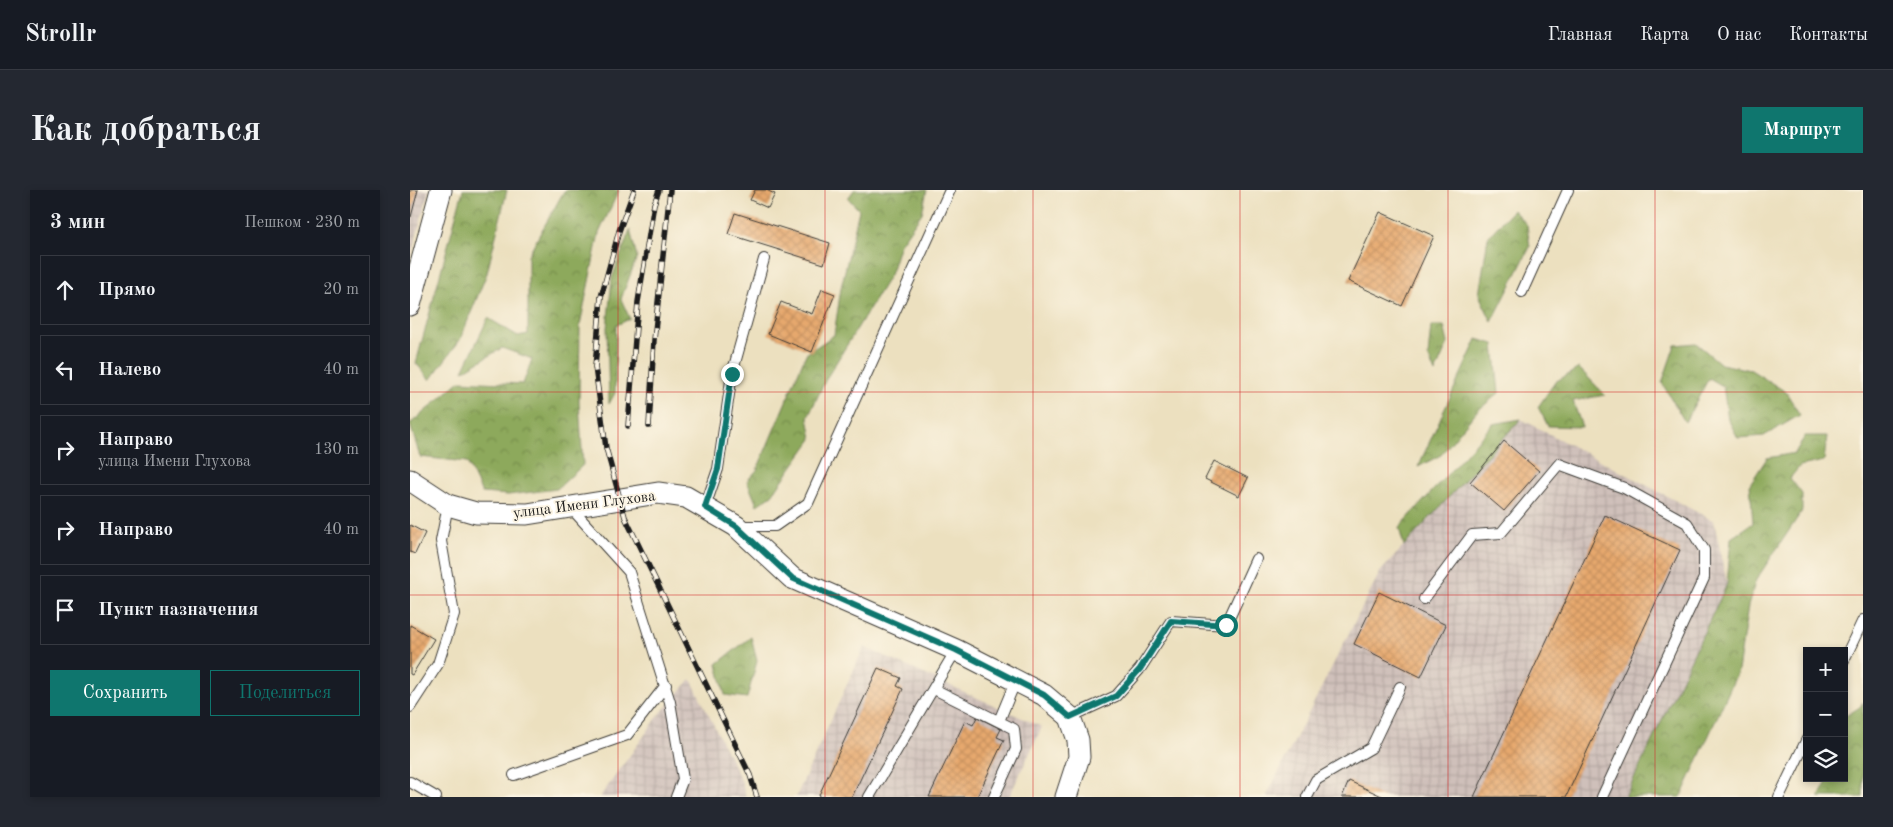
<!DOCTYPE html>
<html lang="ru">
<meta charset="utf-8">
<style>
:root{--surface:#171b24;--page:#242831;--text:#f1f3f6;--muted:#9ea1a6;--line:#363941;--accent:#0f766e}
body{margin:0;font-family:"Old Standard TT",serif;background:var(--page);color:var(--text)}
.controls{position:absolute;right:15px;bottom:15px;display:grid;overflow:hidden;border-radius:0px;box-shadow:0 2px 8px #0003}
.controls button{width:45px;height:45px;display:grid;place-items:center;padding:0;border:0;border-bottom:1px solid var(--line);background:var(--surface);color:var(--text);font:25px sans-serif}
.stop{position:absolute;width:15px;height:15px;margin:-11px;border:4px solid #0f766e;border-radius:50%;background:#fff}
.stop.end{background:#0f766e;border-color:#fff;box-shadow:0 1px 5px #0008}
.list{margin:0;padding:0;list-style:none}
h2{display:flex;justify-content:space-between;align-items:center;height:65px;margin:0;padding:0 20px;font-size:21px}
h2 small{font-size:16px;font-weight:400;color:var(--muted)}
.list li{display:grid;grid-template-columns:32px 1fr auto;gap:15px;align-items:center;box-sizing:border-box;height:70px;margin:0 10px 10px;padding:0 10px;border:1px solid var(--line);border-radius:0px}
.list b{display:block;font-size:19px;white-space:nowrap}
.list p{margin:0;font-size:16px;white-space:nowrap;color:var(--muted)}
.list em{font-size:16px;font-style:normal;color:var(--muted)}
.actions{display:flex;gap:10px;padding:15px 20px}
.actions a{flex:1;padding:11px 0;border:1px solid var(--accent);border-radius:0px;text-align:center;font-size:18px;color:var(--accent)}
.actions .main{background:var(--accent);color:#fff}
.icon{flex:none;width:28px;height:28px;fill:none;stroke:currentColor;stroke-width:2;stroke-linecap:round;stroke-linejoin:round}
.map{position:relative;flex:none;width:1453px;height:607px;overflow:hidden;border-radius:0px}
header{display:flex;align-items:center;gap:30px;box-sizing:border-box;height:70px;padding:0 25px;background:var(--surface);border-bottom:1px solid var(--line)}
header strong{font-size:24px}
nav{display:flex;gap:28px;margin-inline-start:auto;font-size:18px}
.intro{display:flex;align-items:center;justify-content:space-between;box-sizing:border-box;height:120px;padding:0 30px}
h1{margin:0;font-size:35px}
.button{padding:12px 22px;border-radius:0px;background:var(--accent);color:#fff;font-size:18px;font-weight:700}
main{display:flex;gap:30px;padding:0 30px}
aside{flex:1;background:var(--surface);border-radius:0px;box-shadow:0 2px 8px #0003}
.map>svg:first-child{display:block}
.industrial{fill:url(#industrial-grid)}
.forest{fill:url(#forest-crowns);stroke:#54623c}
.building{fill:url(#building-cross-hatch)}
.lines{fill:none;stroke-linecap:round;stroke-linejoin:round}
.lane-casing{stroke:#3b3934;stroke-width:12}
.street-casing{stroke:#3b3934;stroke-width:23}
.lane{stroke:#fff;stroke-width:10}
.street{stroke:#fff;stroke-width:21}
.rail-casing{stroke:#1c1c1c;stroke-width:5.5}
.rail{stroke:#fcf5e5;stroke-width:4;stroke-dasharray:11;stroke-linecap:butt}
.route{stroke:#0f766e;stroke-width:6}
.grid{fill:none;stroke:#d62828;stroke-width:1;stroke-opacity:0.55}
.labels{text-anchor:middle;stroke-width:4;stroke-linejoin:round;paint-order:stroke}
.street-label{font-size:15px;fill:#1c1c1c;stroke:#fcf5e5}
</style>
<header>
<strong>Strollr</strong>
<nav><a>Главная</a><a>Карта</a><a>О нас</a><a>Контакты</a></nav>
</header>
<div class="intro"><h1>Как добраться</h1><a class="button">Маршрут</a></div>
<main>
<aside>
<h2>3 мин<small>Пешком · 230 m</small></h2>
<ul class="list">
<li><svg class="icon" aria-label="ahead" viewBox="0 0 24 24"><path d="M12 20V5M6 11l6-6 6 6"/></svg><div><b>Прямо</b></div><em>20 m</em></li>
<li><svg class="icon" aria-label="left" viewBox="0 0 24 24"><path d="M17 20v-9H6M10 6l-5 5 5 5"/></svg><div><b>Налево</b></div><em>40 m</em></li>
<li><svg class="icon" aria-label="right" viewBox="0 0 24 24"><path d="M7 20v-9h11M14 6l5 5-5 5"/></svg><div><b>Направо</b><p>улица Имени Глухова</p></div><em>130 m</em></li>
<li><svg class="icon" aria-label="right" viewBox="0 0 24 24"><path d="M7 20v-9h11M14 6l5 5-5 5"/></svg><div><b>Направо</b></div><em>40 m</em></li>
<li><svg class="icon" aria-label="arrive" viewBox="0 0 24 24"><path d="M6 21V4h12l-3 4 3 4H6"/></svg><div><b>Пункт назначения</b></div></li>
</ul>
<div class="actions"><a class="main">Сохранить</a><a>Поделиться</a></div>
</aside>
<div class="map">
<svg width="1453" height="607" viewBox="0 0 1453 607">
<defs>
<pattern id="industrial-grid" width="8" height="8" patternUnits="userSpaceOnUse" patternTransform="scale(1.25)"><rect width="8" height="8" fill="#cfc0ba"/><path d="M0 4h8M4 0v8" fill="none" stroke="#b1a49f"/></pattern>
<pattern id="forest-crowns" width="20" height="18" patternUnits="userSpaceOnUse" patternTransform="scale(1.25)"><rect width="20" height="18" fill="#8da95b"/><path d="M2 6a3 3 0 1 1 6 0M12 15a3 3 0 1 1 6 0" fill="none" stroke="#72894a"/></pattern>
<pattern id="building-cross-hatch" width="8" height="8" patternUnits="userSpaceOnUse" patternTransform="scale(1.25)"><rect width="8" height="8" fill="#e6a86d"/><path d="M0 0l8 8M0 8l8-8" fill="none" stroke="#c5905e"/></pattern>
</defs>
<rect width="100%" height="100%" fill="#fcf5e5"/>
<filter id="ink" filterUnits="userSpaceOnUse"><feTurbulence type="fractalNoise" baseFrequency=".02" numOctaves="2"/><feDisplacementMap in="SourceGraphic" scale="10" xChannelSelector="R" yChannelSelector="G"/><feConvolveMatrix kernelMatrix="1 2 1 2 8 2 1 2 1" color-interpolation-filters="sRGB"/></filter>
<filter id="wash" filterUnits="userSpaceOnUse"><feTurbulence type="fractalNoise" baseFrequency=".0096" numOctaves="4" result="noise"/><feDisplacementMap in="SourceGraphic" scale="20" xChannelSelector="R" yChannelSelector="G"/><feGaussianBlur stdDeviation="1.12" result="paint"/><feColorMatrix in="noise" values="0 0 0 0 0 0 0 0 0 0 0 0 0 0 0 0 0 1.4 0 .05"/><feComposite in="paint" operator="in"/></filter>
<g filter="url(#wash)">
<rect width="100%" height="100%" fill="#ece0bf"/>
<!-- industrial -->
<path class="industrial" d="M0,0H19L0,70Z
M1111,229L1304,331L1317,394L1215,607H856L970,382Z
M454,457L632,537L599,607H386Z
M281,489L331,590L336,607H190L249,525Z"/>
<!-- forest -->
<path class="forest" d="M53,0H97L77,83L50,150L20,190L6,173Z
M158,0H209L189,43L170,135L169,212L173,275L147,299L98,305L72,303L57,272L10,267L0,234L50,191L113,194L122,169L92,158L53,181L78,128L108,146L118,144V65L154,1Z
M444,0H517L512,23L490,54L480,85L416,189L398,227L402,249L362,305L347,315L337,291L347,280L396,164L424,145L431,98L449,20L438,8Z
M1103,20L1117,35L1120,57L1082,132L1069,105L1078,47Z
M220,40L227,67L211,109L220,129L206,135L205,203L199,214L197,138L202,88Z
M1021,136H1034L1038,153L1025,183L1018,166Z
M1067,149L1084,154L1089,203L1066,222L1031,265L1008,277Z
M1286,153L1311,174L1341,180L1376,202L1390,225L1354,246L1328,248L1318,229L1313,196L1299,188L1275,232L1252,193L1265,155Z
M1169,178L1195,205L1163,211L1172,237L1138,236L1128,217L1145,192Z
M1111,229L994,356L989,338L1083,234Z
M1395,246H1417L1414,271L1390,276L1380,288L1392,304V321L1346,390L1338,416L1328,481L1271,607H1215L1317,394L1321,348L1343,333L1340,294L1357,268L1385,263Z
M341,447L347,471L337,508L315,505L307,474Z
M1453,512V607H1409L1419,588H1434V527L1450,517Z"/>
<g id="blocks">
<!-- building -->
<path class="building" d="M0,0H8L1,27H0Z
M345,0H356L365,4L358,18L340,10Z
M970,22L1024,46L992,116L938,91Z
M325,23L420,53L414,74L318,44Z
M412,99L425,104L402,162L358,144L371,112L402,124Z
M1094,251L1129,281L1094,321L1060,292Z
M804,271L838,288L829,306L795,289Z
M1195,325L1270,360L1156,607H1064Z
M0,335L15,343L5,364L0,362Z
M969,402L1036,435L1011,487L944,454Z
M0,435L24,449L2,485L0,484Z
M468,478L491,488L487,496L493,499L442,607H412L409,605Z
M567,527L591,539L587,547L594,550L567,607H519L555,531L563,535Z
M939,591L974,607H932Z"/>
</g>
</g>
<g filter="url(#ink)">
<use href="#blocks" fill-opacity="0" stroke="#3b3934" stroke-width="1"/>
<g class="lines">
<defs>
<path id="lane" d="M1112,102L1158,0
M295,317L308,279L322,184L354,69
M161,318L219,382L260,512L273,589L266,607
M328,336H365L398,313L540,0
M1014,409L1062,345L1091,343L1149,274L1214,298L1277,333L1294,360V388L1192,607
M1434,470L1453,430
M524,499L604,539L606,559L584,607
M0,517L28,474L44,424L31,351L38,315
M660,527L706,506L730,479L761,431L816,435L846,369
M589,531L606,490
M104,585L217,545L256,495
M0,592L26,607
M459,607L546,460
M897,607L906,590L961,558L990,497
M1369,607L1397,549"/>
<path id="street" d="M0,115L31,0
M0,290L38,315L66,323L117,324L248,303L276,307L326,336L382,388L546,460L634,505L660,527L668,550L669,567L656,607"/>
</defs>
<!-- lane casing -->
<use href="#lane" class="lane-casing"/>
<!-- street casing -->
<use href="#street" class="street-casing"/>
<!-- lane -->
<use href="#lane" class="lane"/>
<!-- street -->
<use href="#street" class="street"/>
<defs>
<path id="rail" d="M224,0L209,41L191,107L185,177L196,258L215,327L340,585L347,607
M218,236L228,112L244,14L249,0
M239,236L244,150L260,0"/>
</defs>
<!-- rail casing -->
<use href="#rail" class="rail-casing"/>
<!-- rail -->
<use href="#rail" class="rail"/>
</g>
</g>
<g class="lines" filter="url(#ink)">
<!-- route -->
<path class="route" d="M322,184L308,279L295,317L326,336L382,388L546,460L634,505L660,527L706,506L730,479L761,431L816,435"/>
</g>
<!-- grid -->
<path class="grid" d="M208,0V607M415,0V607M623,0V607M830,0V607M1038,0V607M1245,0V607M0,202H1453M0,405H1453"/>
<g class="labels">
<!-- street labels -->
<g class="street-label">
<text transform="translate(174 314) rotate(-7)" y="5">улица Имени Глухова</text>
</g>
</g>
</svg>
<div class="controls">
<button>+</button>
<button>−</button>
<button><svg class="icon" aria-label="layers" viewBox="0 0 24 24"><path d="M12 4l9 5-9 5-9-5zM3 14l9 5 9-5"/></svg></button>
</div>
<div class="stop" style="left:816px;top:435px"></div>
<div class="stop end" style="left:322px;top:184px"></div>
</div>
</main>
